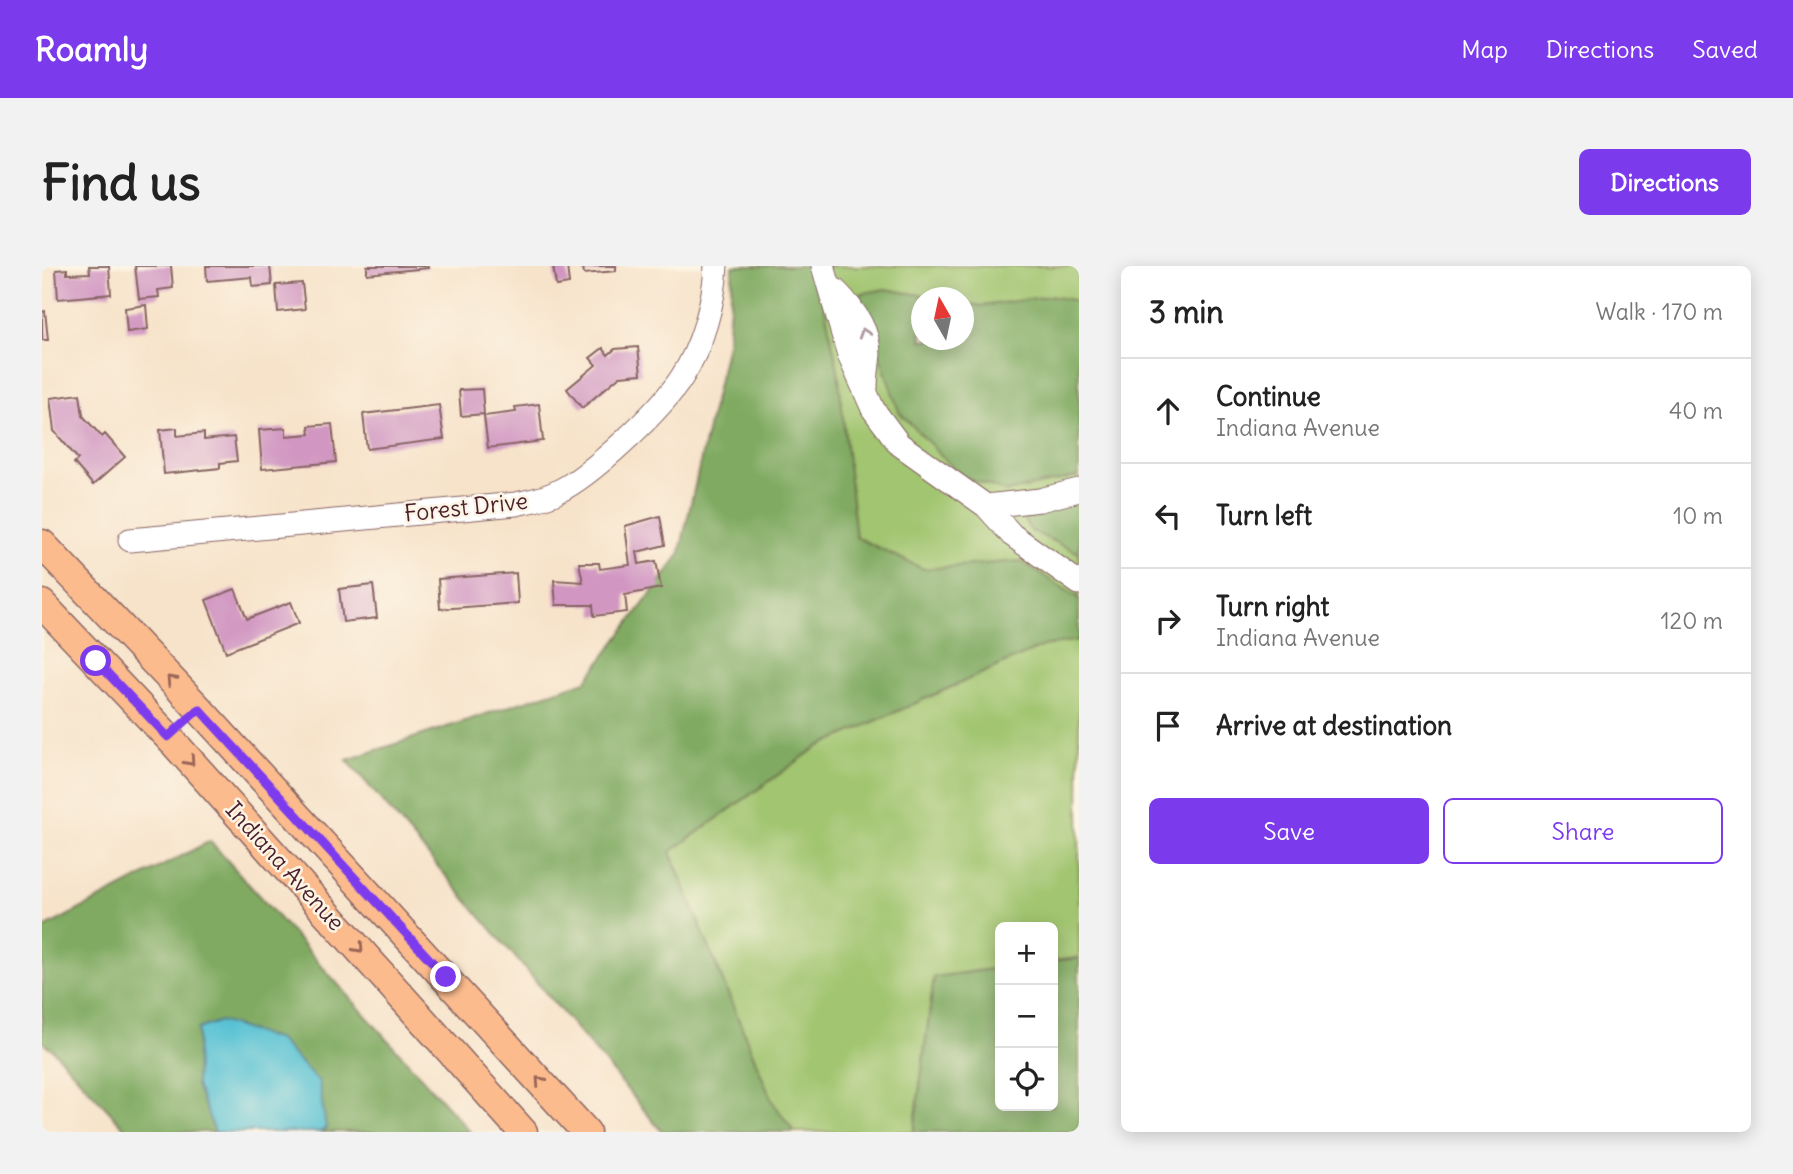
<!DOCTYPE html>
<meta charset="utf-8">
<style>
:root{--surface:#fff;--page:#f2f2f2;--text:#222;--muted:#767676;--line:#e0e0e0;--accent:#7c3aed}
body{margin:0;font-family:Delius,sans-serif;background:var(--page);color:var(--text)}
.controls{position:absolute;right:21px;bottom:21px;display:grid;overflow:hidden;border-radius:10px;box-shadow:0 4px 18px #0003}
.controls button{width:63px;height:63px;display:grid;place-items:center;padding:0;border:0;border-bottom:2px solid var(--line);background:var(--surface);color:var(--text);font:35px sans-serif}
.compass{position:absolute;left:869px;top:21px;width:63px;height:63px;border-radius:50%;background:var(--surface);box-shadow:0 4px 18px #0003;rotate:351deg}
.stop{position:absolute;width:21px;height:21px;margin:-16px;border:5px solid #7c3aed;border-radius:50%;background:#fff}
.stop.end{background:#7c3aed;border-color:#fff;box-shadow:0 2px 7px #0008}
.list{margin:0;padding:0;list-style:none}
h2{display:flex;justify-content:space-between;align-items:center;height:91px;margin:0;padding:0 28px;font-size:30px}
h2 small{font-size:23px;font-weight:400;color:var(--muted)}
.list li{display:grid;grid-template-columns:46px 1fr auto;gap:21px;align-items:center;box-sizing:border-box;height:105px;padding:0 28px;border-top:2px solid var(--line)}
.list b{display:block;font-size:26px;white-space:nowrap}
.list p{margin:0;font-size:23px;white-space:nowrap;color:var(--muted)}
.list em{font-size:23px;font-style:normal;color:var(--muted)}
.actions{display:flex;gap:14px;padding:21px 28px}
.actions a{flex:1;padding:16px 0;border:2px solid var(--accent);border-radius:10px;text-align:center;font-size:24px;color:var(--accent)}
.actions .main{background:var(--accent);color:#fff}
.icon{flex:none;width:38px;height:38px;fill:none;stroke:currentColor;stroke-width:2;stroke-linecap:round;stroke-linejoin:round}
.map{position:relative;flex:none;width:1037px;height:866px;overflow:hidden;border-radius:10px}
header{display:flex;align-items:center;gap:42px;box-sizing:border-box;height:98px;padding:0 35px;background:var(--accent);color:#fff}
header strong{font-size:33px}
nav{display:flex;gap:38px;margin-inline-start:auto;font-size:24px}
.intro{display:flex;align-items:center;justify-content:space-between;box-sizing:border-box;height:168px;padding:0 42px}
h1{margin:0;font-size:49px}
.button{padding:18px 32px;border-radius:10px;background:var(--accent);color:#fff;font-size:24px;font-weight:700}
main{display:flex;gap:42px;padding:0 42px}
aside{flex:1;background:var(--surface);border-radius:10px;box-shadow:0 4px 18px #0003}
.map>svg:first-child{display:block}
.green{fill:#a1c56f;stroke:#76724d;stroke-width:2;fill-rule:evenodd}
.forest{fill:#80aa62;stroke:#656446;stroke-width:2}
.water{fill:#59c2d4;stroke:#527080;stroke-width:2}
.building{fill:#d197c2}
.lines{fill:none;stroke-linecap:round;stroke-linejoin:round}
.minor-casing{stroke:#876463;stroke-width:25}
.major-casing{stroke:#876463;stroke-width:31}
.minor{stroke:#fff;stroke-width:23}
.major{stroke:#fbbb8d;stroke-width:28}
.oneway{stroke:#ae9aa0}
.oneway2{stroke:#9a6557}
.route{stroke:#7c3aed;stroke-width:9}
.labels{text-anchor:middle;stroke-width:5;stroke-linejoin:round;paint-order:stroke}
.street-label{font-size:23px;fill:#4a1f2b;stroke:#fcf5e5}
</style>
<header>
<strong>Roamly</strong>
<nav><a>Map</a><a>Directions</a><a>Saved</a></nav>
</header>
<div class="intro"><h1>Find us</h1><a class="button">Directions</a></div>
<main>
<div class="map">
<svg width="1037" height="866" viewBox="0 0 1037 866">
<rect width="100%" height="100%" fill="#fcf5e5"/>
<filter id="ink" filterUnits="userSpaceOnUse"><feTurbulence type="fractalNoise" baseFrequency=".0143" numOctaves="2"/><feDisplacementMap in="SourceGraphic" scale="14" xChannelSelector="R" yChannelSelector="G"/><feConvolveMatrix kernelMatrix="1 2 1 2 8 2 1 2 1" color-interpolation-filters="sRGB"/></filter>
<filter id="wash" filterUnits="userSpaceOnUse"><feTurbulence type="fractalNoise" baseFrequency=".00686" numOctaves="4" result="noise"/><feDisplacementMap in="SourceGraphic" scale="28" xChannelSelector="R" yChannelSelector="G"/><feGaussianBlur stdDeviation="1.57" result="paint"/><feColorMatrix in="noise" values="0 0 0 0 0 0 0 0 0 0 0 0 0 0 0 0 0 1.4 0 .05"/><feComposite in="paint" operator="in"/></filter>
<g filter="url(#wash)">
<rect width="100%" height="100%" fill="#f7e3ca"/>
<!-- green -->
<path class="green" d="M693,0H1037V692L1011,695V661H958V702L892,712L872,866H752L730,836L628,586L775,481L921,416L841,373ZM880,32H922V74H880Z"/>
<!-- forest -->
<path class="forest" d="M691,0H774L796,104L814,271L881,303L978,295L1037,332V374L1001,380L775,481L628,586L730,835L752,866H620L561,794L305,494L544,415L637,290L685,78Z
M843,23L891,31L880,32V74H922V37L940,40L1008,30L1037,35V210L965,226L919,210L857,146L817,28Z
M1037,231V287L989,265L977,245Z
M168,575L428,866H86L10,783L0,776V663Z
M1037,692V866H872L892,711L958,702V840H1011V695Z"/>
<!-- water -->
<path class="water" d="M178,755L237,774L277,816L284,862L278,866H173L154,819L156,763Z"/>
<g id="blocks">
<!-- building -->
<path class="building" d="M47,0H67L69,28L16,33L14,4L25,3V8L48,7Z
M93,0H129L131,22L116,24L117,31L97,33Z
M164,0H228L230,19L211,21L210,11L165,15Z
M325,0H386V2L325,8Z
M511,0H525L527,18L514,20Z
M541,0H574V5L542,8Z
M260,17L263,43L236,46L234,19Z
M104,39L106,63L85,66L83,42Z
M3,45L6,74H0V46Z
M596,81L599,108L578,110L540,142L525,123L554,99L548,92L561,82L566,89L573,83Z
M440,123L442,148L419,150L417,124Z
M38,128L41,150L60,171L63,168L83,191L51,219L32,197L36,193L12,165L8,132Z
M497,138L501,175L446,182L442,150L474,146L473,141Z
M397,139L402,173L325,183L321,148Z
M290,158L294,196L220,203L217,164L244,162V170L268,168L267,160Z
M135,162V170L162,167V174L192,171L195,195L178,197V202L122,208L118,164Z
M618,250L623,279L595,286L597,298L614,295L619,322L583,329L585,346L552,350L551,339H514L512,314L541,316L537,297H557L558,303L588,299L583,260Z
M474,307L476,337L398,343L396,313Z
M331,319L335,352L301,356L297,323Z
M193,323L205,353L249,336L257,357L184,386L164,334Z"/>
</g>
</g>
<g filter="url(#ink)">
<use href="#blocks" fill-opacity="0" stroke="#876463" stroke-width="2"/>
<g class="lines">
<defs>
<path id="minor" d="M781,0L807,89L831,143L857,178L944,240L970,269L1037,317
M793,24C810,41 827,63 827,88C826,99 824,111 824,122
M944,240L998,234L1037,224
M88,274L474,238C488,235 502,233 515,226C549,210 619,144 640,111C660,80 672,37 674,0"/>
<path id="major" d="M0,278L157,443L544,866
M0,338L131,476L481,866"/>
</defs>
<!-- minor casing -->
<use href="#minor" class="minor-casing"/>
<!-- major casing -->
<use href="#major" class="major-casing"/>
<!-- minor -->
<use href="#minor" class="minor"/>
<!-- major -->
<use href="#major" class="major"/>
</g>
<!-- one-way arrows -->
<defs><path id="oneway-chevron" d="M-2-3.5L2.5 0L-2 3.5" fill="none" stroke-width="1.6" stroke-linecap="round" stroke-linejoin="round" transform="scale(1.75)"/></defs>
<use class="oneway" href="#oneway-chevron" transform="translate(822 67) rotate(-108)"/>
<g class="oneway2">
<use href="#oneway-chevron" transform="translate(129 414) rotate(-133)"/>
<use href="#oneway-chevron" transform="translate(148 495) rotate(48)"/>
<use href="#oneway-chevron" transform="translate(317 682) rotate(48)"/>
<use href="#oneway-chevron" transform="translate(498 815) rotate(-132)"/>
</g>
</g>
<g class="lines" filter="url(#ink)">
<!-- route -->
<path class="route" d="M54,395L126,471L157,443L404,711"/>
</g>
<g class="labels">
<!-- street labels -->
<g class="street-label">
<text transform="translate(424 241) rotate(-6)" y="8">Forest Drive</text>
<text transform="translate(243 600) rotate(48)" y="8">Indiana Avenue</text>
</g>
</g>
</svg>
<div class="controls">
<button>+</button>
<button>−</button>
<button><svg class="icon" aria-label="locate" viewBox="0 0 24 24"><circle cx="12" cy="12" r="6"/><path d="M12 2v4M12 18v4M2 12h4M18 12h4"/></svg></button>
</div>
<svg class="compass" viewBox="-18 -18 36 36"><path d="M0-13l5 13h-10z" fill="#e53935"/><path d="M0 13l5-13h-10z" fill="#767676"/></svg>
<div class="stop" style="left:54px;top:395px"></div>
<div class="stop end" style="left:404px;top:711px"></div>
</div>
<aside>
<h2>3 min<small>Walk · 170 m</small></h2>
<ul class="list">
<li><svg class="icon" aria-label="ahead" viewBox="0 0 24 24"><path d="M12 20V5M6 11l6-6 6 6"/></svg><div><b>Continue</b><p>Indiana Avenue</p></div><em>40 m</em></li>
<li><svg class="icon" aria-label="left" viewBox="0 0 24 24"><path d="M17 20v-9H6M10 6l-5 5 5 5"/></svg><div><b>Turn left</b></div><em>10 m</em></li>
<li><svg class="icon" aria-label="right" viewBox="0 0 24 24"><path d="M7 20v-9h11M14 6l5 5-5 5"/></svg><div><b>Turn right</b><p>Indiana Avenue</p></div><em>120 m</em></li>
<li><svg class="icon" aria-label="arrive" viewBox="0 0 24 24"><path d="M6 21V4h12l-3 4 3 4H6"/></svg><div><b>Arrive at destination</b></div></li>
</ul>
<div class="actions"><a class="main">Save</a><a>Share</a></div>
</aside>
</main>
